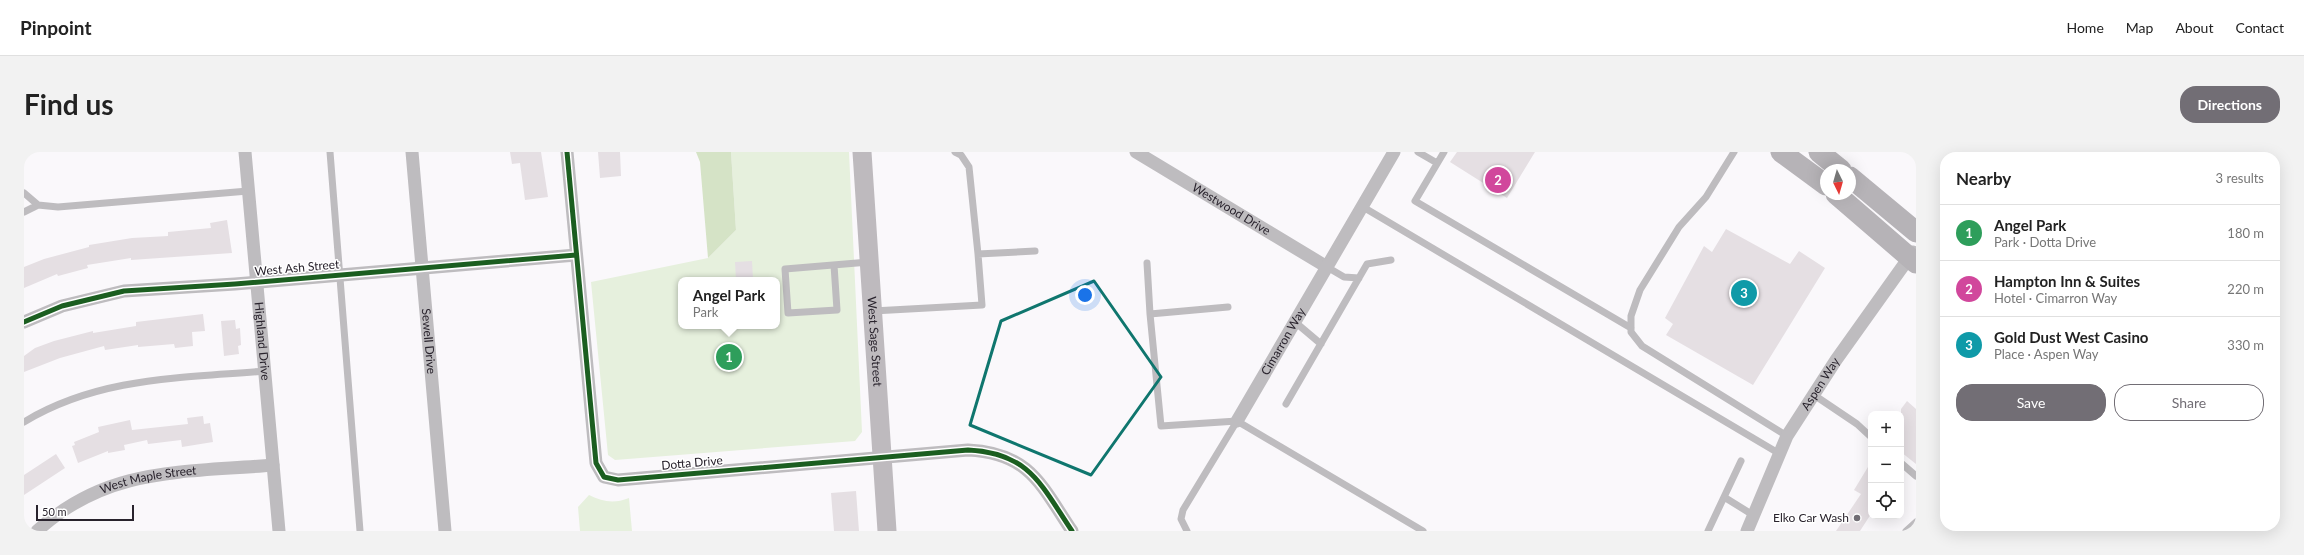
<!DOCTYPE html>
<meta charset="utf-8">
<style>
:root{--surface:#fff;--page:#f2f2f2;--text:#222;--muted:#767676;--line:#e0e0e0;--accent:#726e75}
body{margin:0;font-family:Lato,sans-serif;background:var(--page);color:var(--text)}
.controls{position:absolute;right:12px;bottom:12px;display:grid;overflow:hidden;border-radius:8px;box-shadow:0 4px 16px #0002}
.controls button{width:36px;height:36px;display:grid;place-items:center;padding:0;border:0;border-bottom:1px solid var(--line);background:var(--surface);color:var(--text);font:20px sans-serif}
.compass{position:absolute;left:1796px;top:12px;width:36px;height:36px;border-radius:50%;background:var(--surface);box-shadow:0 4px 16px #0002;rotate:175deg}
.scale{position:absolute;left:12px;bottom:10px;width:98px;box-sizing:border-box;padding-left:4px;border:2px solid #29232d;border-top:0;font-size:11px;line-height:14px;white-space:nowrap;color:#29232d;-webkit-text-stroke:3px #fff;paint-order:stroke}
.you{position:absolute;left:1061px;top:143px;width:14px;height:14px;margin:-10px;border:3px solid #fff;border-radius:50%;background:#1a73e8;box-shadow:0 0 0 6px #1a73e833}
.badge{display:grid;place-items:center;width:26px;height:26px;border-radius:50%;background:var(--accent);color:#fff;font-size:13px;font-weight:700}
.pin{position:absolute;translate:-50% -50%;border:2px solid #fff;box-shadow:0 1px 4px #0006}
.popup{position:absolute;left:654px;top:125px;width:102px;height:52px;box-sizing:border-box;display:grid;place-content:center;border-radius:8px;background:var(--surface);filter:drop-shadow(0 1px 3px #0005);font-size:13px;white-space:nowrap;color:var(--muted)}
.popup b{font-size:15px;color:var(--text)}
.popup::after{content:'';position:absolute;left:50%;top:100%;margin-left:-8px;border:8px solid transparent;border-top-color:var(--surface)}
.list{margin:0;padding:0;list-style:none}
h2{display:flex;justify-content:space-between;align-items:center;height:52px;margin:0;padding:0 16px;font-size:17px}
h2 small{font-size:13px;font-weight:400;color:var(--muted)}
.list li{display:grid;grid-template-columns:26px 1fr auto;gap:12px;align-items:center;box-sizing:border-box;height:56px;padding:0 16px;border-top:1px solid var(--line)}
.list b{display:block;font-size:15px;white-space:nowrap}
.list p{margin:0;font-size:13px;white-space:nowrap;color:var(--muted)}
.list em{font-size:13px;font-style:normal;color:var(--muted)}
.actions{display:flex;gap:8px;padding:12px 16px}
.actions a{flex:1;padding:9px 0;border:1px solid var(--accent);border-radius:16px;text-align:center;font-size:14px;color:var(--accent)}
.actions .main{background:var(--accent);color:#fff}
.icon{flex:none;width:22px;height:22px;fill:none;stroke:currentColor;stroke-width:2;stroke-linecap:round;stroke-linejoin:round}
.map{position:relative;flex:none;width:1892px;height:379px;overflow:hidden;border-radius:16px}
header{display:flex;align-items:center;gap:24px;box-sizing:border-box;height:56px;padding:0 20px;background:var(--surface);border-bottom:1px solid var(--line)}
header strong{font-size:19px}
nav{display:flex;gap:22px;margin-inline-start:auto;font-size:14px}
.intro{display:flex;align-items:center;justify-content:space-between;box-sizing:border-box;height:96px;padding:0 24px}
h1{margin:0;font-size:28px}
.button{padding:10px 18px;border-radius:16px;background:var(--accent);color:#fff;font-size:14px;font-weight:700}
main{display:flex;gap:24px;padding:0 24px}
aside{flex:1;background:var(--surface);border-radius:16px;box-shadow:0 4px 16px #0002}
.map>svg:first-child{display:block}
.green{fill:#e6f0dd;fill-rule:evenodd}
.forest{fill:#d5e3c6}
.building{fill:#e5dfe3}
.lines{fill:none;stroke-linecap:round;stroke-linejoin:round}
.lane{stroke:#bebcbf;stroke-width:7}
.street{stroke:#bebcbf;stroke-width:13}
.secondary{stroke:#bebabe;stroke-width:19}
.primary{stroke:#b6b3b7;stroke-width:21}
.cycleway-casing{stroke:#fff;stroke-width:8}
.cycleway{stroke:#1b5e20;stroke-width:5}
.marked{fill:none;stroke:#0f766e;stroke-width:3;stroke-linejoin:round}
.poi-dot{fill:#726e75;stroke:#fff;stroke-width:1.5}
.labels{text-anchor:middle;stroke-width:3;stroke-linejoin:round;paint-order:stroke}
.street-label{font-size:12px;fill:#29232d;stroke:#fff}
.poi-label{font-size:12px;fill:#29232d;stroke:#fff;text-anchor:end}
</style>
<header>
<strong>Pinpoint</strong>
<nav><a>Home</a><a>Map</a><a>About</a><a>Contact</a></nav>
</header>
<div class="intro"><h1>Find us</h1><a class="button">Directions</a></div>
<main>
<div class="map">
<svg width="1892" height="379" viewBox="0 0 1892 379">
<rect width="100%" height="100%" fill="#faf8fb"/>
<!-- green -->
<path class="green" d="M707,0H825L838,280L831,289L591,308L584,303L567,130L684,106L712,78ZM657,128H753V174H657Z
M565,343C579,350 590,352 605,346L608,379H556L554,355Z"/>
<!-- forest -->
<path class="forest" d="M672,0H707L712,78L684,106L676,10Z"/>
<!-- building -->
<path class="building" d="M486,0H517L524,45L501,48L496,11L488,12Z
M574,0H596L597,24L576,26Z
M1433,0H1511L1483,46L1426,10Z
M203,68L208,101L107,108V106L63,113L64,116L34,124L33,122L0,136V115L20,107L65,95V93L108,86L144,84V80L187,76L186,71Z
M1702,77L1766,112L1775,99L1801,116L1729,233L1642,183L1649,172L1641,166L1680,94L1688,100Z
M728,109L729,127L712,128L711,110Z
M179,162L181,179L168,180L169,194L151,196L150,192L114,195V193L81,198L80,194L36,206L0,220V204L11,196L30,189L69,179V181L112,174V170Z
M211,168L212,177L216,176L217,193L214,194L215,202L200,204L197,169Z
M1883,249L1892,257V312L1877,300V257Z
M179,264L180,272L186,271L189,290L158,295L157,288L124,292L123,288L100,293L101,298L84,301V299L54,311L48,294L51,293L50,290L75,280L74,275L106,268L108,278L164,272L163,266Z
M32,302L41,316L0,343V323Z
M1847,310V362L1836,379H1812L1837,342L1830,338Z
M832,339L835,379H810L807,341Z"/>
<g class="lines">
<!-- lane -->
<path class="lane" d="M306,0L336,379
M1394,0L1413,11
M1420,0L1391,49L1607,176
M1710,0L1682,45L1655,75L1616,138L1607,164V180L1618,194L1763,284
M0,41L14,53L34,55L224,39
M1339,55L1756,302
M0,60L14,53
M954,102L1011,99
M1123,111L1126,162L1204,155
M810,113L813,158L764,161L761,117L845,110
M1303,115L1320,125L1335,126
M849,159L958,153L954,102L945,15L937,3L931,0
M1126,162L1137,274L1213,269L1399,379
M1271,170L1297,192
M1790,243L1833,272L1847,285
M1262,252L1343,112L1367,108
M0,270C74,225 157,226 241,219
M1877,311L1892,324
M1700,345L1729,363
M1163,379L1157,367L1159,358L1213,269
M1684,379L1717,309
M1882,379L1892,370"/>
<!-- street -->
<g class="street">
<path id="s1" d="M221,0L255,379"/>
<path id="s2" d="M388,0L421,379"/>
<path d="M543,0L572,311L580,325L594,328L944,298C1006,301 1017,333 1048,379"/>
<path id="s3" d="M1112,0L1303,115"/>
<path d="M0,170L38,154L100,139L211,132L552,103"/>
<path id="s4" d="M1213,269L1370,0"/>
<path id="s5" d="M13,379C84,314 160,321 249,313"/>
<path id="s6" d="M1723,379L1763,284L1812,208L1889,100"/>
</g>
<!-- secondary -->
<path class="secondary" id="s7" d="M838,0L863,379"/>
<!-- primary -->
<path class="primary" d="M1757,0L1802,33
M1795,0L1817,18
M1826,25L1892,80
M1812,42L1892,111"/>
<defs>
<path id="cycleway" d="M543,0L572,311L580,325L594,328L944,298C1006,301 1017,333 1048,379
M0,170L38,154L100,139L211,132L552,103"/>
</defs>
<!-- cycleway casing -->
<use href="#cycleway" class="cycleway-casing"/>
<!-- cycleway -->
<use href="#cycleway" class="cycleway"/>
</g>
<!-- marked area -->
<path class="marked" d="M1070,129L1137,225L1067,323L946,273L977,169Z"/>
<!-- markers -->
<circle class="poi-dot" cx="1833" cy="366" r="4"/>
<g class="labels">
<!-- street labels -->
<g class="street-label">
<text dy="4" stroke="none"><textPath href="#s3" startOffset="111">Westwood Drive</textPath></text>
<text transform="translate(273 116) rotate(-5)" y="4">West Ash Street</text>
<text dy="4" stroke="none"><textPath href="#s2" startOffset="190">Sewell Drive</textPath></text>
<text dy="4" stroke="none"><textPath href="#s7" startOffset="190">West Sage Street</textPath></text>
<text dy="4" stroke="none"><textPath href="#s4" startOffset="92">Cimarron Way</textPath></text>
<text dy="4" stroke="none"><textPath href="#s1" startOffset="190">Highland Drive</textPath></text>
<text dy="4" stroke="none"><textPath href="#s6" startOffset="165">Aspen Way</textPath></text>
<text transform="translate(668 311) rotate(-5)" y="4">Dotta Drive</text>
<text dy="4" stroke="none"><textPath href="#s5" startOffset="125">West Maple Street</textPath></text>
</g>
<!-- poi labels -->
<g class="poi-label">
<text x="1825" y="370">Elko Car Wash</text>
</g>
</g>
</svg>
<div class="controls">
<button>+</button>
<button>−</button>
<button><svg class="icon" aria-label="locate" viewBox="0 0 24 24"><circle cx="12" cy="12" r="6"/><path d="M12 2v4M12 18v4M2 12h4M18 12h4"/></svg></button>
</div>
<svg class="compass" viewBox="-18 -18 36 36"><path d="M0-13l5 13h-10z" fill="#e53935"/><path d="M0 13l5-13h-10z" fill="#767676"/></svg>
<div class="scale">50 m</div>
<div class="you"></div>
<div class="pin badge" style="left:705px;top:205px;background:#2e9e5b">1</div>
<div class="popup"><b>Angel Park</b>Park</div>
<div class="pin badge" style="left:1474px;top:28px;background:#d1479c">2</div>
<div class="pin badge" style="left:1720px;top:141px;background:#0f9aa8">3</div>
</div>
<aside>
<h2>Nearby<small>3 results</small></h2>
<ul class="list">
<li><span class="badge" style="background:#2e9e5b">1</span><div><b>Angel Park</b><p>Park · Dotta Drive</p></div><em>180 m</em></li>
<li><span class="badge" style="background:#d1479c">2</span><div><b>Hampton Inn &amp; Suites</b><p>Hotel · Cimarron Way</p></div><em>220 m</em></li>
<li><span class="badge" style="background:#0f9aa8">3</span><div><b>Gold Dust West Casino</b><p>Place · Aspen Way</p></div><em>330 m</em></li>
</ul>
<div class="actions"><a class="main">Save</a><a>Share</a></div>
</aside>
</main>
